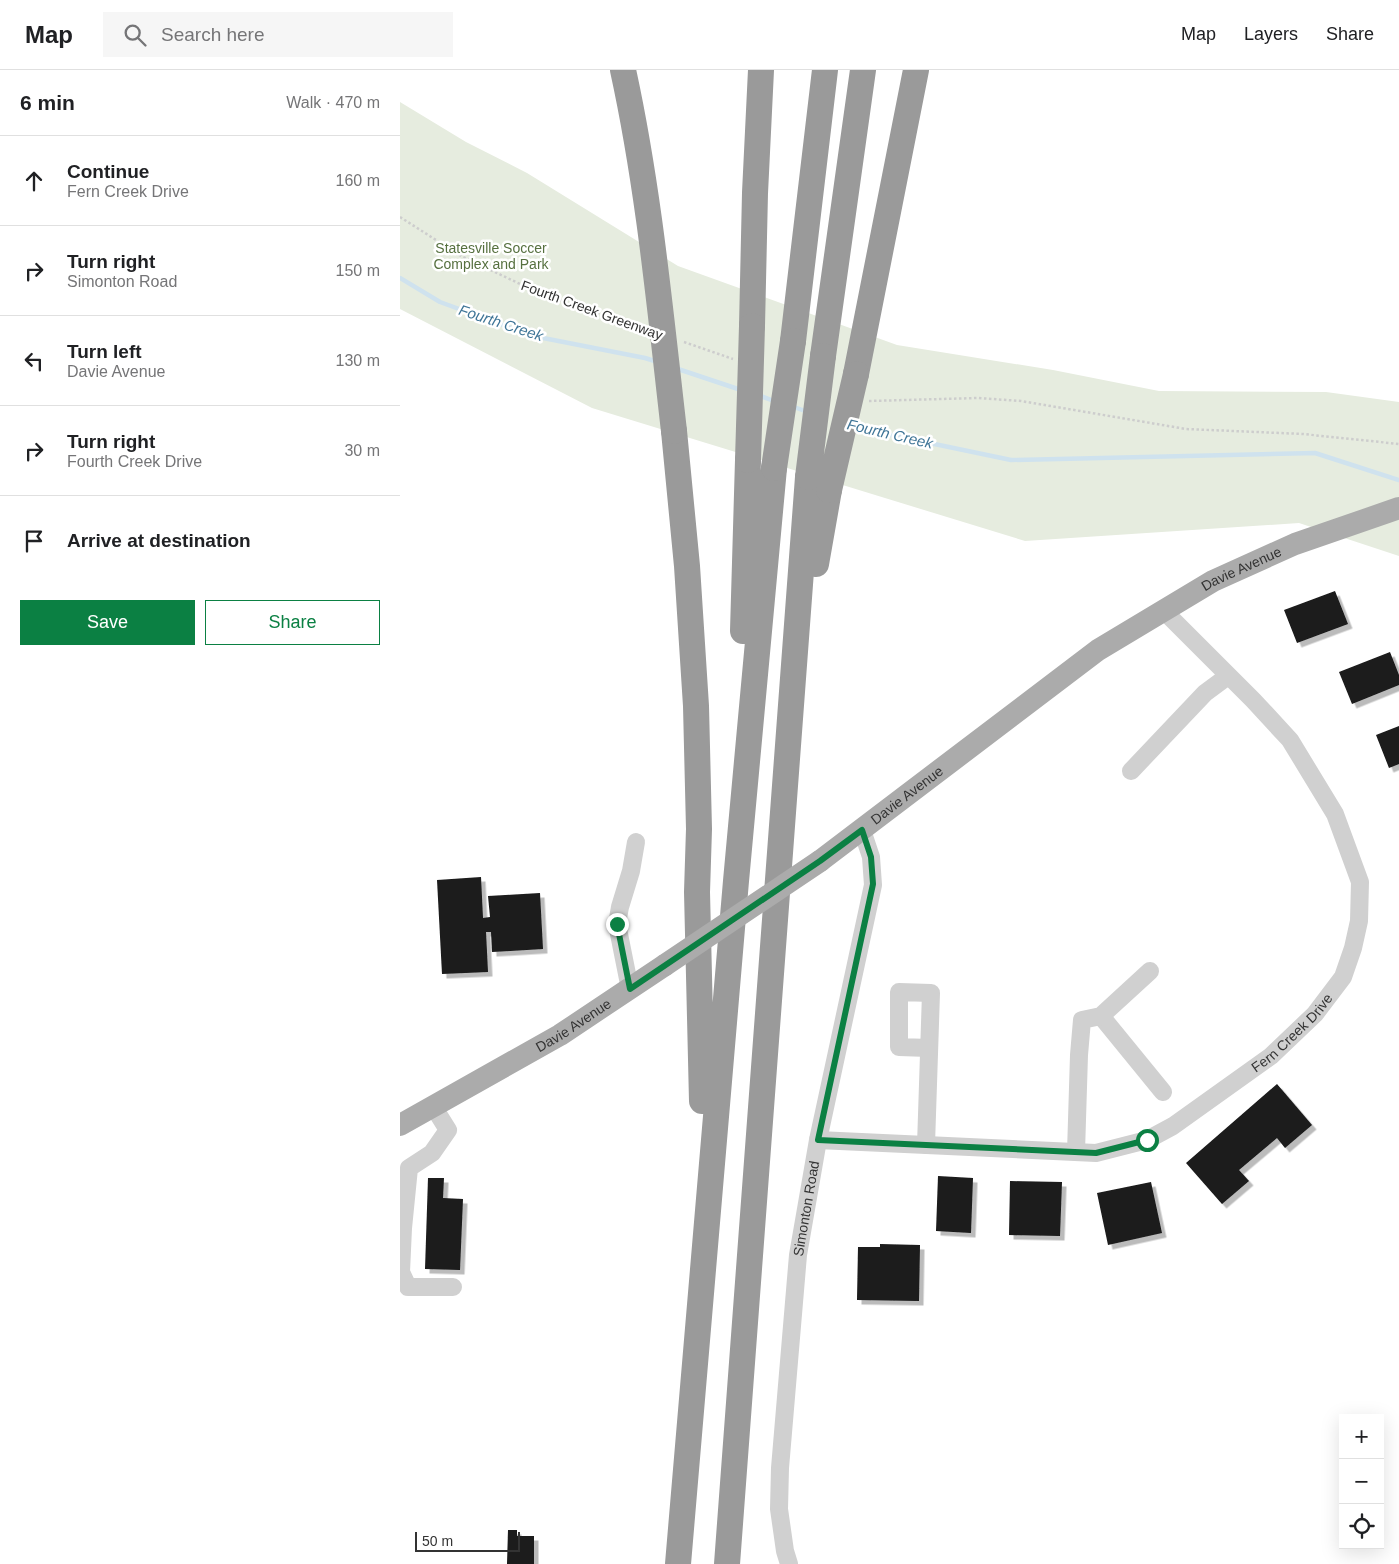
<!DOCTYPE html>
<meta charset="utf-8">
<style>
:root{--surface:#fff;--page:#f6f6f6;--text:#202124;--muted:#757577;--line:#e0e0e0;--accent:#0b8043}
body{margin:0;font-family:Helvetica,sans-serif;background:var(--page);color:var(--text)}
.controls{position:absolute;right:15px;bottom:15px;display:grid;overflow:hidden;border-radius:0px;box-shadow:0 5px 20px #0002}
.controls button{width:45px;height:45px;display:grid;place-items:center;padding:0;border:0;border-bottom:1px solid var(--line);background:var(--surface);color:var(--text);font:25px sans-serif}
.scale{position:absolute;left:15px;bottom:12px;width:105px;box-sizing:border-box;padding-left:5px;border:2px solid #333;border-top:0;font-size:14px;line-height:18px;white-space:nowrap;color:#333;-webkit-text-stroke:4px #fff;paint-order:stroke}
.stop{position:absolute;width:15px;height:15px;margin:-11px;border:4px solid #0b8043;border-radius:50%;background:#fff}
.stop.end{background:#0b8043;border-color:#fff;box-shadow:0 1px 5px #0008}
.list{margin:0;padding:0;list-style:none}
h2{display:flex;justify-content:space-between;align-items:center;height:65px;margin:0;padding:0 20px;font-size:21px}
h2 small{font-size:16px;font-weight:400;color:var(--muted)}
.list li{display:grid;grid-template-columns:32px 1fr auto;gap:15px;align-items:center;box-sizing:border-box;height:90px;padding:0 20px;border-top:1px solid var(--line)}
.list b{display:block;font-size:19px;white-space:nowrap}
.list p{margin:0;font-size:16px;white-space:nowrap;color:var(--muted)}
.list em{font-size:16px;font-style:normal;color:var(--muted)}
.actions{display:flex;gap:10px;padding:15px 20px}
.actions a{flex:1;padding:11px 0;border:1px solid var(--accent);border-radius:0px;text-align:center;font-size:18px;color:var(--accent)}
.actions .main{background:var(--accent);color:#fff}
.icon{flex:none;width:28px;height:28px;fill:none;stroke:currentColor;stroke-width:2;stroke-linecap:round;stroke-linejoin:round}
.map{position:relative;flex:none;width:999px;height:1494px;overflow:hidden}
header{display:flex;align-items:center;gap:30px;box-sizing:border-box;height:70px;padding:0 25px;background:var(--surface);border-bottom:1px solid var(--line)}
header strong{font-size:24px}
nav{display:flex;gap:28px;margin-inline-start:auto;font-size:18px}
.search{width:350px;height:45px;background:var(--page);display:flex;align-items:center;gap:12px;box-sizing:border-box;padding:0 18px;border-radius:0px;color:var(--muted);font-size:19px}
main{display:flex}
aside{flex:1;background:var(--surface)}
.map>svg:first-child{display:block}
.green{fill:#e6ecdf}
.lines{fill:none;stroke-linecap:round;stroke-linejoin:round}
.stream{stroke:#cfe2ee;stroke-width:4.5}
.building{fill:#1a1a1a;filter:url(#shadow)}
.path{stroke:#cdcdcd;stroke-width:2.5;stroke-dasharray:2.5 2.5;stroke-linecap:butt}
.minor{stroke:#d0d0d0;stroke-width:18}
.major{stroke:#ababab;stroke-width:22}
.highway{stroke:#9a9a9a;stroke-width:26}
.major-bridge{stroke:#ababab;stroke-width:22}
.highway-bridge{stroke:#9a9a9a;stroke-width:26}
.route{stroke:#0b8043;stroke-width:6}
.labels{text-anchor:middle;stroke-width:5;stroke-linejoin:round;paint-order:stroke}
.park-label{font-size:14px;fill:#56703f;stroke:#fff}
.street-label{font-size:14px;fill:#333;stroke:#fff}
.water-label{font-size:15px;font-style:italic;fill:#3f7597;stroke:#fff}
</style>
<header>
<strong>Map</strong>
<div class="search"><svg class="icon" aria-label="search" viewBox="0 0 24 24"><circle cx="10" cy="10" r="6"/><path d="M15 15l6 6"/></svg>Search here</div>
<nav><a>Map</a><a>Layers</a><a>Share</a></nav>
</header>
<main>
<aside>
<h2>6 min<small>Walk · 470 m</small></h2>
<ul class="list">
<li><svg class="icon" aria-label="ahead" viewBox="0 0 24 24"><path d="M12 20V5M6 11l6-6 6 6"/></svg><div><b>Continue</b><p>Fern Creek Drive</p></div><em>160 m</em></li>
<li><svg class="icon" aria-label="right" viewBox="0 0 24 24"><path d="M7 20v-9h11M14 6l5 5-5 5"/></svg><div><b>Turn right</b><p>Simonton Road</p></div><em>150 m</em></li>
<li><svg class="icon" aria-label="left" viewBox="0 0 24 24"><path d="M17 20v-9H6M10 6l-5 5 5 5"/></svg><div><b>Turn left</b><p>Davie Avenue</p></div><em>130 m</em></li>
<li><svg class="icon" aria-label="right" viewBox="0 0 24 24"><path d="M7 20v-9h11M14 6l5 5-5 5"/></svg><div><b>Turn right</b><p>Fourth Creek Drive</p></div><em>30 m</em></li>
<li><svg class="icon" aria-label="arrive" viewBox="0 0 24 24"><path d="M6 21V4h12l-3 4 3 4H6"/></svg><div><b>Arrive at destination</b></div></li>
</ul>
<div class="actions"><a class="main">Save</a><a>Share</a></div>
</aside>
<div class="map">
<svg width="999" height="1494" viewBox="0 0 999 1494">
<defs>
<filter id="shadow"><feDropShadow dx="4.5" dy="4.5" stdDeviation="0" flood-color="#0004"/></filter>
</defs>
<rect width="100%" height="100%" fill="#fff"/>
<!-- green -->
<path class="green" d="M0,32L66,72L127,103L278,196L497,275L653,300L759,321L926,322L999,332V486L899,453L625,471L192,338L0,239Z"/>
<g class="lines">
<!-- stream -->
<path class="stream" d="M0,208L40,232L133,266L245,288L258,292
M275,298L341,320
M358,325L374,331
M391,336L408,342
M453,357L611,390L915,383L999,410"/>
</g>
<!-- building -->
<path class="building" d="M935,521L948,554L897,573L884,540Z
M990,582L999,605V615L952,634L939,602Z
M999,656V694L989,698L976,665Z
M81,807L83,848L90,847L88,826L140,823L143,879L92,882L91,862H86L88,902L42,904L37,810Z
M877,1014L912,1055L885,1078L877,1068L839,1100L849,1111L822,1134L786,1093Z
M538,1106L573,1108L571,1163L536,1161Z
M28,1108H44L43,1128L63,1129L60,1200L25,1199Z
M610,1111L662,1112L660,1166L609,1165Z
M751,1112L762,1163L708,1175L697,1123Z
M480,1174L520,1175L519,1231L457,1230L458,1177H480Z
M108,1460H117V1466H134V1494H107Z"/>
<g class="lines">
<!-- path -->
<path class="path" d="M0,147L61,186L137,222L242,259
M284,272L333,289
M469,331L578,328L621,331L786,359L903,364L999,374"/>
<!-- minor -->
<g class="minor">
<path d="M731,701L805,623L828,606"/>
<path d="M230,919L217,854L220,837L231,801L236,772"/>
<path d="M701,946L763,1022"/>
<path d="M33,1036L48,1060L32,1083L9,1098L3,1158L1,1202L8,1217H53"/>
<path id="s1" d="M418,1070L696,1083L747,1070L773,1056L871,986L915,944L943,907L953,878L959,851L960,812L935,744L890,670L853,630L763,540"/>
<path d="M526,1075L531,923L499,922V977L529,978"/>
<path d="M676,1082L679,985L682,950L701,946L750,901"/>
<path id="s2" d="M389,1494L385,1481L379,1439L380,1398L398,1185L418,1070L473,815L471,787L462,760"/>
</g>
<!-- major -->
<g class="major">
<path id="s3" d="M420,791L698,580L813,511L895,474L999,438"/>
<path id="s4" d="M0,1055L160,965L265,895"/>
</g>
<!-- highway -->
<path class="highway" d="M352,256L355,123L361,0
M393,271L425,0
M423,286L463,0
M456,304L516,0
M274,361L287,496L296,636L299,759L297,822L302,1031
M416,494L429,420
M343,561L348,390
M278,1494L336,811L374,398
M327,1494L408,407"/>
<!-- major-bridge -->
<path class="major-bridge" d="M265,895L420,791"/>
<!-- highway-bridge -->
<path class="highway-bridge" d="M223,0C249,119 260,240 274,361
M348,390L352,256
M374,398L393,271
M408,407L423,286
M429,420L456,304"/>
</g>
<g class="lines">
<!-- route -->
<path class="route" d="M217,854L230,919L420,791L462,760L471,787L473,814L418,1070L696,1083L747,1070"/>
</g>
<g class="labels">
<!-- park labels -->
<g class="park-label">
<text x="91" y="183">Statesville Soccer<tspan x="91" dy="16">Complex and Park</tspan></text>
</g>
<!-- street labels -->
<g class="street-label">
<text transform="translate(192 240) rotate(20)" y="5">Fourth Creek Greenway</text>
<text dy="5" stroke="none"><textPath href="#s3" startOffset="514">Davie Avenue</textPath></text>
<text dy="5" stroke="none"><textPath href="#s3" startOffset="109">Davie Avenue</textPath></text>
<text dy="5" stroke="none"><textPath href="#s4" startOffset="200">Davie Avenue</textPath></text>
<text dy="5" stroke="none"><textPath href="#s1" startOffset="512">Fern Creek Drive</textPath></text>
<text dy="5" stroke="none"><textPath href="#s2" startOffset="358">Simonton Road</textPath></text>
</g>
<!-- water labels -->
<g class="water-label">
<text transform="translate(101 253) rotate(18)" y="5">Fourth Creek</text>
<text transform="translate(490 364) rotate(13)" y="5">Fourth Creek</text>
</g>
</g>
</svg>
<div class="controls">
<button>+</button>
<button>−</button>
<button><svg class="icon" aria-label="locate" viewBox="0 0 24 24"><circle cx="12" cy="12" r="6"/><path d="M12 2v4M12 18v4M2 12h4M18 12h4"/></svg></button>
</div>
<div class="scale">50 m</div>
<div class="stop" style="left:747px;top:1070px"></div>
<div class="stop end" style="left:217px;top:854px"></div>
</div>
</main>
